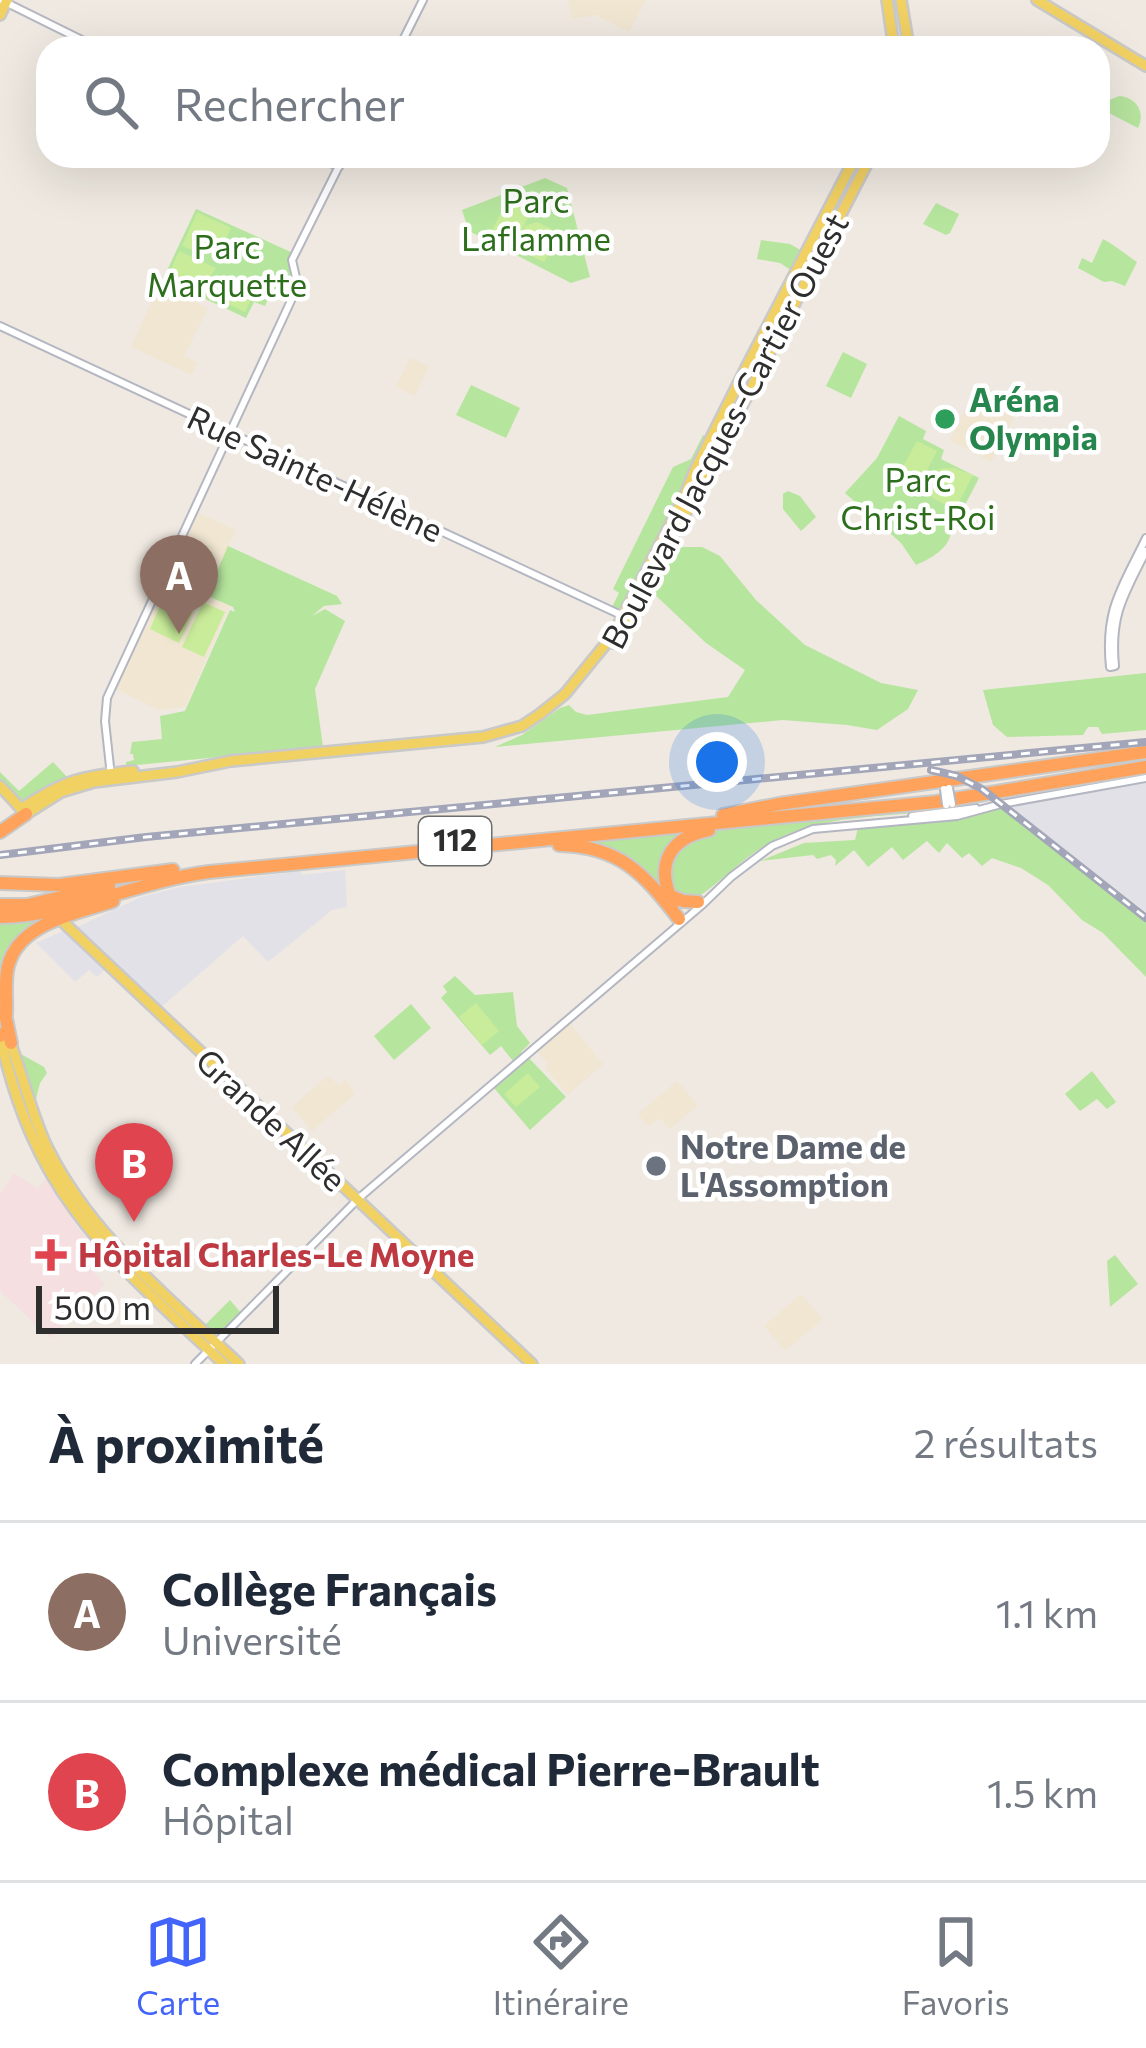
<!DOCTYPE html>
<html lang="fr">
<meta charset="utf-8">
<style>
:root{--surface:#fff;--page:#f2f2f3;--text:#1f2937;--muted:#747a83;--line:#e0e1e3;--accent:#4264fb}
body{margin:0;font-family:Commissioner,sans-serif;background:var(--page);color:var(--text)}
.scale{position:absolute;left:36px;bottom:30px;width:243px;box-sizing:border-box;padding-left:12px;border:6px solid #2e2e2e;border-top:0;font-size:33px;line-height:42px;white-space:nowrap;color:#2e2e2e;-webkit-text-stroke:9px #fff;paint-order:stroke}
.you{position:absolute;left:717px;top:762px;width:42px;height:42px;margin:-30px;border:9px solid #fff;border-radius:50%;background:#1a73e8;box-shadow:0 0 0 18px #1a73e833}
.badge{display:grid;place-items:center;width:78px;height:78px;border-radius:50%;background:var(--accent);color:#fff;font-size:39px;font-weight:700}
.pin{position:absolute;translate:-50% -99px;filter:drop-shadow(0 3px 6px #0008)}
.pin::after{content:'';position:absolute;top:63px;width:42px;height:36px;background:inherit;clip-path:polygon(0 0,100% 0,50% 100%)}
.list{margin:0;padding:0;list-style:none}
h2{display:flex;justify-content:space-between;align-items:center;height:156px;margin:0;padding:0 48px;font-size:51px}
h2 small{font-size:39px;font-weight:400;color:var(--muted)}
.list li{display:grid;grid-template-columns:78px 1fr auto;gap:36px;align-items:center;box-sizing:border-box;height:180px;padding:0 48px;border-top:3px solid var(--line)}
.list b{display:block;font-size:45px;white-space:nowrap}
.list p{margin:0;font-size:39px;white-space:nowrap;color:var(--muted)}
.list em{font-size:39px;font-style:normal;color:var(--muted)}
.icon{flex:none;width:66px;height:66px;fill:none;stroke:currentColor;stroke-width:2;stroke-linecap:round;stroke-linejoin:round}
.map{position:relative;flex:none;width:1146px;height:1364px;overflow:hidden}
.search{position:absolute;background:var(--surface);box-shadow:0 12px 48px #0002;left:36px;right:36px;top:36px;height:132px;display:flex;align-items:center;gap:30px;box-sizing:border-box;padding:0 42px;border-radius:36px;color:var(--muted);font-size:45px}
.sheet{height:516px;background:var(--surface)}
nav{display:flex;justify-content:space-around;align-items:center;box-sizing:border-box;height:168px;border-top:3px solid var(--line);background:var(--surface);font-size:33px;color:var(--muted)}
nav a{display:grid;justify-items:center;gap:6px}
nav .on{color:var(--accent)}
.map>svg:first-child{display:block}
.industrial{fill:#e3e1e8}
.education{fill:#f0e6d1}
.medical{fill:#f5dfe0}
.green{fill:#b6e59e}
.pitch{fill:#c9ec9a}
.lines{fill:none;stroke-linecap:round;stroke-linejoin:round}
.minor-casing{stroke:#b4b7c1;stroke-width:10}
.major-casing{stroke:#c9c9c9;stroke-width:14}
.highway-casing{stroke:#c9c9c9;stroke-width:16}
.minor{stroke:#fff;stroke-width:6}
.major{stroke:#f2d163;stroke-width:9}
.highway{stroke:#ffa35c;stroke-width:12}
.rail-casing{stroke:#a3a6b8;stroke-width:8}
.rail{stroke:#fff;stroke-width:3;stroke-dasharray:9;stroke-linecap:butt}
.minor-bridge-casing{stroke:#b4b7c1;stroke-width:10;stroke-linecap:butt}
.minor-bridge{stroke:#fff;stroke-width:6}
.leisure-dot{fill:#2e9e5b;stroke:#fff;stroke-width:4.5}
.worship-dot{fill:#6b7280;stroke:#fff;stroke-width:4.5}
.health-dot{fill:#e0444e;stroke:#fff;stroke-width:4.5}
.labels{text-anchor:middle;stroke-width:9;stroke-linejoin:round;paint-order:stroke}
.shield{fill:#fff;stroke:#6d6d6d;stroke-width:3}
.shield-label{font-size:30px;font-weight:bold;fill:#2e2e2e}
.park-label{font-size:33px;fill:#2c6e1b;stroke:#fff}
.leisure-label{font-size:33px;font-weight:bold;fill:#27864d;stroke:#fff;text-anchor:start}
.street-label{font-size:33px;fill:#2e2e2e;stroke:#fff}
.worship-label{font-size:33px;font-weight:bold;fill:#5b616d;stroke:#fff;text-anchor:start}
.health-label{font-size:33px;font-weight:bold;fill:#be3a42;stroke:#fff;text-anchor:start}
</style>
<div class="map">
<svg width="1146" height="1364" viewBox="0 0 1146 1364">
<rect width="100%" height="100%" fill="#efe9e1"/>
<!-- industrial -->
<path class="industrial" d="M1146,780V912L1006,804Z
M345,870L347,907L332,910L268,962L243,936L158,1010L75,928L141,897L180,887L301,871L302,875Z
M65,930L109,965L97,977L89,970L75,982L36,943Z"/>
<!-- education -->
<path class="education" d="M568,0H646L629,32L596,15L572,19Z
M159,285L208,308L184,356L197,363L192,375L131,347Z
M410,358L429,366L415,396L396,387Z
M978,384L1021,405L991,462L950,440Z
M197,512L236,530L206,594L230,606L185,707L159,710L118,690L117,687Z
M570,1024L603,1064L568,1095L545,1068L547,1063L538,1052Z
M327,1076L339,1085L346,1080L355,1094L312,1131L292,1107Z
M677,1081L698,1105L670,1129L660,1118L648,1126L638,1114Z
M801,1294L823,1319L785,1351L764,1326Z"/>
<!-- medical -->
<path class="medical" d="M14,1173L38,1189L46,1179L77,1227L107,1261L94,1273L105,1284L51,1338L0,1291V1194Z"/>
<!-- green -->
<path class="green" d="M1119,96C1136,97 1146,112 1138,128L1103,110L1107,101Z
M545,178L567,188L590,277L571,283L469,231L462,210Z
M936,203L959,214L950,233L946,235L923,224Z
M196,209L295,254L296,280L292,299L272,289L265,306L254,302L246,318L163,279Z
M1103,239C1116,246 1125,254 1137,262L1125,286L1112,281L1104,282L1078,268L1082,258L1092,263Z
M761,240L790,244L804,252L794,272L780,263L757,259Z
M809,254L814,258L723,434L718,431Z
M843,352L867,364L851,398L826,386Z
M471,385L520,408L506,438L456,415Z
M899,416L926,431L923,439L944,450L941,459L979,478L951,532C949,549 930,559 916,565L901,543L845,493L877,458Z
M703,435L709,438L624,611L620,613L611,609L619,593L613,589L673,467L691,459Z
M788,491L800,496L816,517L801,531L783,509V494Z
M228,546L337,596L342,604L324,606L312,616L325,609L345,621L315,689L323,747L126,766V762L134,760L133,754H130L132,742L162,739L160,716L185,711L230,610L235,612L233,607L206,595L210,586L206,584L210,577L214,578Z
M679,547H702L720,556L756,600L805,645L881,683L918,690L908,709L877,730L847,725L783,720L495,747L522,735L560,708L569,705L576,712L587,715L728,697L745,670L706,643L650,590L667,557Z
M1146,673V730L1102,734L1098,727H1088L1083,735L1007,737L993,725L983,690Z
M53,762L68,778L24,803L0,782V772L19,791Z
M942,805L937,811C882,817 820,815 771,842C743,857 722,882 695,899L689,900L668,887L673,852L695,835L723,830Z
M1000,806L1146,920V977L1103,933L1082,920L1048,885L1021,868L992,858L982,866L969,853L962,858L947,843L939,853L927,841L903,860L892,847L868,867L854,850L835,866L836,860L831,855L817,859L813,855L760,861L804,843L855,840L858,827Z
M697,829L672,848L665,892L642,874L565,844Z
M55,914L15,946L4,995L0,975V921Z
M455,976L475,995L513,992L517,1026L530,1043L521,1052L523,1054L513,1061L501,1046L490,1055L441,998L447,992L443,986Z
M411,1004L431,1028L394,1060L374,1036Z
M19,1053L44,1067L47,1073L40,1083L34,1107Z
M529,1058L566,1097L530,1130L494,1088L496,1085L494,1083L501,1082Z
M1092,1071L1116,1102L1107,1109L1097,1099L1080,1111L1065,1094Z
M1115,1255L1138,1284L1110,1307L1107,1261Z
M230,1300L241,1313L216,1335L205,1325Z"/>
<!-- pitch -->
<path class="pitch" d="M512,191L535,203L516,242L525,226L537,222L561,233L544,262L489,236Z
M197,212L231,228C218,256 210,258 182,246Z
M179,251L216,268L205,285L195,291L167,278Z
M244,279L258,285L245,312L217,299L222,286Z
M917,441L937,451L916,491L895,481Z
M942,468H954L973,475L955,510L920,491L931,474Z
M170,583L200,597L179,643L150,629Z
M203,602L225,612L204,657L182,647Z
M476,1003L499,1031L482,1045L459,1017Z
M528,1073L540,1087L516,1107L504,1094Z"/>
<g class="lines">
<defs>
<path id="minor" d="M1,0L98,48
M399,48L423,0
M316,156L339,167
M0,326L621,615
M1146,538C1122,588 1104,609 1110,667L1115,666C1110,615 1124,595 1146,551
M111,776L105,721L107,698L295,292L297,282L292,260L344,156
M912,816L976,808
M731,877L772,846L813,829L957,816L1001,804L1146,778
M195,1364L359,1198L702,905L730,878"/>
<path id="major" d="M887,0L894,48
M901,0L909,48
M1037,0L1146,66
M0,15L7,0
M614,643L703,481L871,156
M0,786L26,814L61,792L94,782L177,772L231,761L483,737L522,726L540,714L565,694L613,635L683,500L696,468L748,364L856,156
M21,809C64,780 82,776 133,771
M65,924L532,1364
M0,1036C35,1197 110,1257 224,1364
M10,1042C23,1076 31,1113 47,1147C91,1236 168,1297 239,1364"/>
<path id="highway" d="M723,815L779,804L1146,752
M0,832L26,814
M559,845C620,846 644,874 679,919
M0,883L59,885L173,870
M671,896L683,901L698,902
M673,903C655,866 668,838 709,830
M0,905H27L109,886
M0,917C66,917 140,881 209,872L936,802L1146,767
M4,1009L11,1043
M6,1015C7,999 4,981 8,966C19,922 77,914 113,901
M0,1034V1036"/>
</defs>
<!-- minor casing -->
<use href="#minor" class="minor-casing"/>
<!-- major casing -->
<use href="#major" class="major-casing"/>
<!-- highway casing -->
<use href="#highway" class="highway-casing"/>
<!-- minor -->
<use href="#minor" class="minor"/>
<!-- major -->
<use href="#major" class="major"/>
<!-- highway -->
<use href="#highway" class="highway"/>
<defs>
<path id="rail" d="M931,770L957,776L982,789L1146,918
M0,855L146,837L1146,742"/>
</defs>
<!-- rail casing -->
<use href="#rail" class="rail-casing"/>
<!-- rail -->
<use href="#rail" class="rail"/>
<defs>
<path id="minor-bridge" d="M949,788L952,804
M944,789L946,805"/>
</defs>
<!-- minor-bridge casing -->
<use href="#minor-bridge" class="minor-bridge-casing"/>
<!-- minor-bridge -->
<use href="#minor-bridge" class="minor-bridge"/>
</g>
<!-- markers -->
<circle class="leisure-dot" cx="945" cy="419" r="12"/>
<circle class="worship-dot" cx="656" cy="1166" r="12"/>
<path class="health-dot" d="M45 1237h12v12h12v12h-12v12h-12v-12h-12v-12h12z"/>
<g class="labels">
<!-- shield labels -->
<rect class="shield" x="419" y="817" width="72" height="48" rx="9"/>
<g class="shield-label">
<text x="455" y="851">112</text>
</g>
<!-- park labels -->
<g class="park-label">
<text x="536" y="213">Parc<tspan x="536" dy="38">Laflamme</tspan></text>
<text x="227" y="259">Parc<tspan x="227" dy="38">Marquette</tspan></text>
<text x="918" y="492">Parc<tspan x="918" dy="38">Christ-Roi</tspan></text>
</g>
<!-- leisure labels -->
<g class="leisure-label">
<text x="969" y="412">Aréna<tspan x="969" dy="38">Olympia</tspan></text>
</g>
<!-- street labels -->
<g class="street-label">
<text transform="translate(725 431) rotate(-62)" y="12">Boulevard Jacques-Cartier Ouest</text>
<text transform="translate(315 474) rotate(25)" y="12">Rue Sainte-Hélène</text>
<text transform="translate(271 1120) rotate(43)" y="12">Grande Allée</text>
</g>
<!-- worship labels -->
<g class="worship-label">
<text x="680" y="1159">Notre Dame de<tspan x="680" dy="38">L'Assomption</tspan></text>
</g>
<!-- health labels -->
<g class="health-label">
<text x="78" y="1267">Hôpital Charles-Le Moyne</text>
</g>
</g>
</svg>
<div class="scale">500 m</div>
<div class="you"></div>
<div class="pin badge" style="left:179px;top:634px;background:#8d6e63">A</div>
<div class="pin badge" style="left:134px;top:1222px;background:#e0444e">B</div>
<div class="search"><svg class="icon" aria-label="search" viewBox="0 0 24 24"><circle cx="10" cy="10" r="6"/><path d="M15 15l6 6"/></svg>Rechercher</div>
</div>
<section class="sheet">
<h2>À proximité<small>2 résultats</small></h2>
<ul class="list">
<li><span class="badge" style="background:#8d6e63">A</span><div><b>Collège Français</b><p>Université</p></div><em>1.1 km</em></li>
<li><span class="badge" style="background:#e0444e">B</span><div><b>Complexe médical Pierre-Brault</b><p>Hôpital</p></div><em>1.5 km</em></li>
</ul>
</section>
<nav>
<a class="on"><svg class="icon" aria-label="map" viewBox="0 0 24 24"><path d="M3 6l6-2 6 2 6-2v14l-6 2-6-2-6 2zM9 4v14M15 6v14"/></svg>Carte</a>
<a><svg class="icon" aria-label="directions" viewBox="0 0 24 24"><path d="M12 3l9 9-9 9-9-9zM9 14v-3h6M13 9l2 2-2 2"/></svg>Itinéraire</a>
<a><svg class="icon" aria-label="saved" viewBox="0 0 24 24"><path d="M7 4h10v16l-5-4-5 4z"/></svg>Favoris</a>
</nav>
